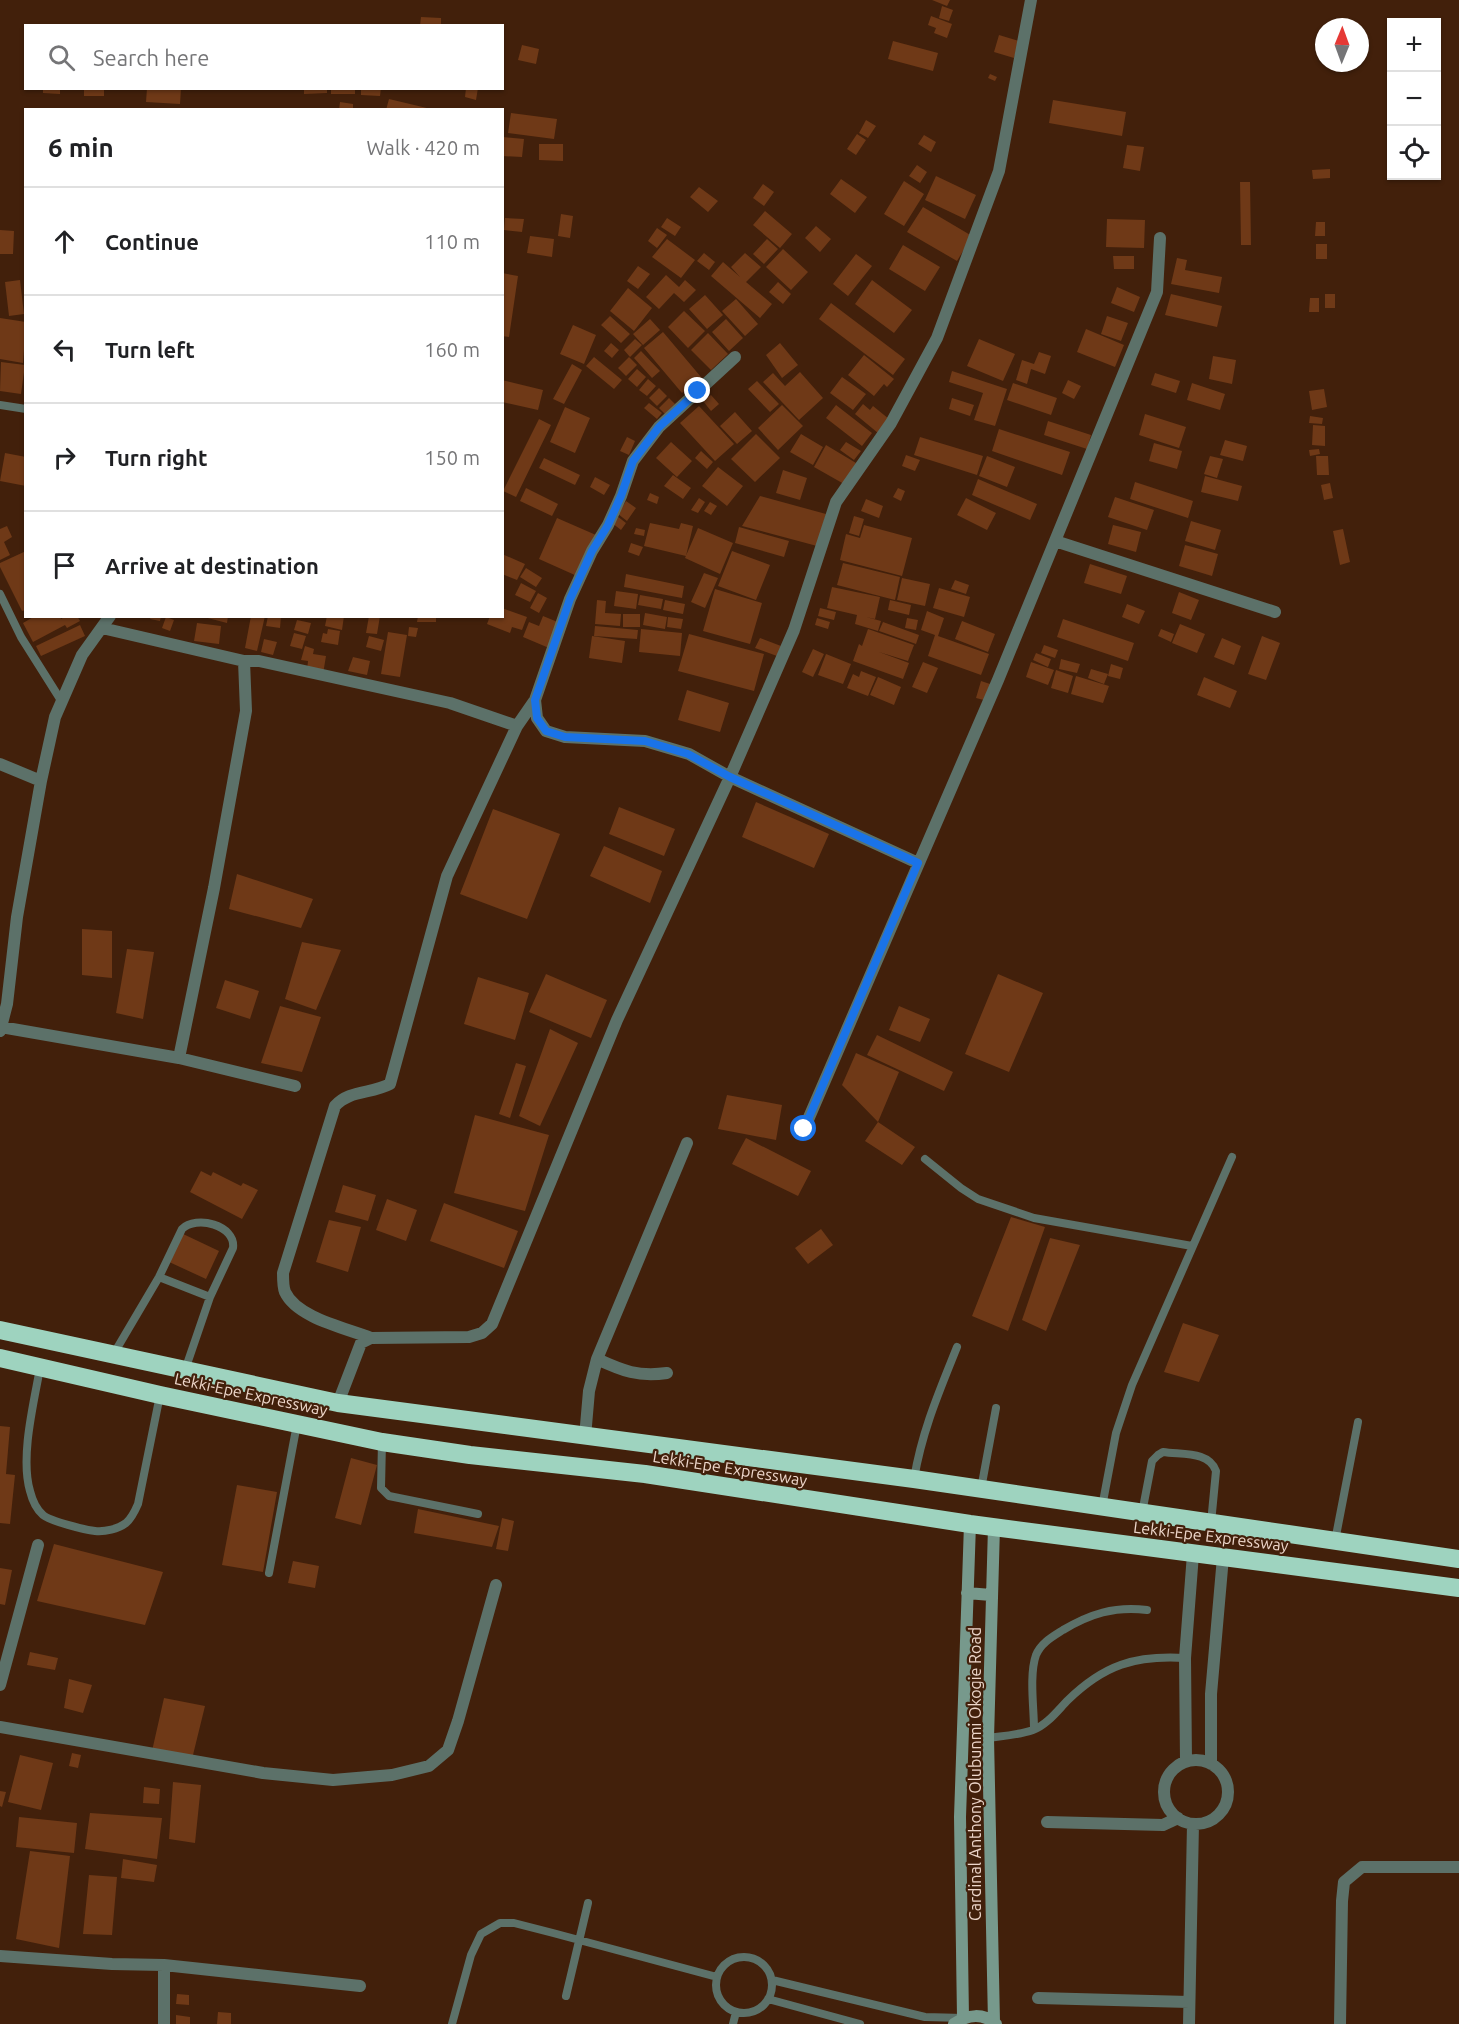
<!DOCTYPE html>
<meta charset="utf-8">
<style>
:root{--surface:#fff;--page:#f6f6f6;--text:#202124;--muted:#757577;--line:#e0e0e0}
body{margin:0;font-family:Ubuntu,sans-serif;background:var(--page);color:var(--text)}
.controls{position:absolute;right:18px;top:18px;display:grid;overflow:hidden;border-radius:0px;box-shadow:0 2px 4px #0004}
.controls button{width:54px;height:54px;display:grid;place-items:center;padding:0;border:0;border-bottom:2px solid var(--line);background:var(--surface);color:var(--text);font:30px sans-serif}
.compass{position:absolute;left:1315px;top:18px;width:54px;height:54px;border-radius:50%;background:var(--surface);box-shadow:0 2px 4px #0004;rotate:1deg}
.stop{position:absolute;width:18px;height:18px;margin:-14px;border:4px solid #1a73e8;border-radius:50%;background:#fff}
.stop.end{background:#1a73e8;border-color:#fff;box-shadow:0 2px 6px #0008}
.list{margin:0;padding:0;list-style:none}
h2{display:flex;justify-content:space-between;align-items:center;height:78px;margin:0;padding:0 24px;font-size:26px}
h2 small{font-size:20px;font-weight:400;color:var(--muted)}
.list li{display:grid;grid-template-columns:39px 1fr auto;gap:18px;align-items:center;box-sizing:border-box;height:108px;padding:0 24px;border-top:2px solid var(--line)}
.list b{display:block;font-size:22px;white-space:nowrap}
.list em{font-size:20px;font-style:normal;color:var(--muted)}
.icon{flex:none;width:33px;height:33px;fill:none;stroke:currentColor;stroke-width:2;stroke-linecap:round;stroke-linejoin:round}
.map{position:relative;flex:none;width:1459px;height:2024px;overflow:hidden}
.search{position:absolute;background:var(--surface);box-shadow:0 2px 4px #0004;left:24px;top:24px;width:480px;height:66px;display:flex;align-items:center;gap:15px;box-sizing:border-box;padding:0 21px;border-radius:0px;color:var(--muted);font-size:22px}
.panel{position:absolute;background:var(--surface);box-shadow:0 2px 4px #0004;left:24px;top:108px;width:480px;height:510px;border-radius:0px}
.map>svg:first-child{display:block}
.building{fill:#6f3917}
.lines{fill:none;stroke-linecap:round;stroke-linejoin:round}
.lane{stroke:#5c7169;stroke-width:8}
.street{stroke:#5c7169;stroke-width:12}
.secondary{stroke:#77998c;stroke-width:12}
.highway{stroke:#9ed3bf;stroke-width:18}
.route{stroke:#1a73e8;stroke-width:8}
.labels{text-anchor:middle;stroke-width:4.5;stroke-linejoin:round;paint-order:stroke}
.street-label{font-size:16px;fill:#edd6ca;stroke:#42200b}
</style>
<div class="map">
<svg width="1459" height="2024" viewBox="0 0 1459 2024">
<rect width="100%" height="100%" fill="#42200b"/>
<!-- building -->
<path class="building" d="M932,0H950L947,6Z
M942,6L953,10L949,21L939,18Z
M931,16L952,24L947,38L934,33L936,28L928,25Z
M421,17L441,18V26H420Z
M999,35L1019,41L1014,58L994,52Z
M893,41L938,53L933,71L888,59Z
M522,45L539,49L536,64L518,60Z
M990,74L997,77L995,81L988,78Z
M43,88H60V94L43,93Z
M84,88H104V96H84Z
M147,88H181L180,104L146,102Z
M304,88H327V93L304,94Z
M331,88H355V94H331Z
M361,88H381L380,96L361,95Z
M466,88H478L476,100L465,97Z
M389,99L431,109V110H386Z
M1053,100L1126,112L1122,136L1049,123Z
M340,102L353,104V110H339Z
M511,113L557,119L554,139L508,133Z
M866,120L876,126L868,138L859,133Z
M857,134L866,140L856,155L847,149Z
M924,135L936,142L931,152L918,144Z
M503,137L524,139L522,157L502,156Z
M539,144H563V161L539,160Z
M1127,145L1144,147L1140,171L1123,168Z
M917,165L927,172L920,183L909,176Z
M1330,169V178L1313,179L1312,170Z
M936,176L976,195L965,219L925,200Z
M841,179L867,197L855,213L830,194Z
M904,181L924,194L904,226L884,214Z
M1240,182H1250L1251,245H1241Z
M763,184L774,192L764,206L753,198Z
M699,187L718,201L708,212L690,197Z
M923,207L972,236L957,261L907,232Z
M765,211L792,234L780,248L753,225Z
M561,214L573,216L570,238L558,236Z
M505,218L524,219L522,232L504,230Z
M667,218L681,227L675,236L661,227Z
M1107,219L1145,220L1144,248L1106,247Z
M1316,222H1325V236H1315Z
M816,226L831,239L820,252L805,238Z
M657,228L667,235L657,248L648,241Z
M0,230L14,231L13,254H0Z
M530,236L554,239L552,257L527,253Z
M667,239L695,260L681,278L652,257Z
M767,239L778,249L764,264L753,254Z
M1316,244H1327V259H1316Z
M903,245L940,267L925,291L889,269Z
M783,249L808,272L791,290L766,267Z
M704,253L715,262L709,270L697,261Z
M745,253L761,267L746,282L772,304L760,318L711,276L723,262L740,277L731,267Z
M856,254L872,266L848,296L833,284Z
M1113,256H1134V269H1114Z
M1177,258L1187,260L1185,270L1222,277L1219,293L1171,284Z
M638,266L650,274L638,289L627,281Z
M502,273L518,276L509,337L502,336Z
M666,275L679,287L685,280L696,290L684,302L674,293L659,309L646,297Z
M20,280L24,314L9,316L5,282Z
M872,280L912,310L894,333L855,304Z
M778,282L791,294L783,304L769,292Z
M1117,287L1140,297L1134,312L1111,303Z
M628,288L652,308L634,331L610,311Z
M1171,294L1222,306L1217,327L1165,315Z
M1325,294H1335V308H1325Z
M705,295L723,315L707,329L689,309Z
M1310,298H1319V312H1309Z
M736,299L758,324L745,336L722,311Z
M831,303L905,359L893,375L819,319Z
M684,311L705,331L688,348L668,327Z
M610,316L630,334L621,343L601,325Z
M1107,316L1128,323L1121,341L1101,334Z
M0,318L26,322L23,363L0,359Z
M650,319L660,330L643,345L633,334Z
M726,319L743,338L729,351L712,332Z
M573,325L596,335L584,364L560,354Z
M1086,329L1124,345L1115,367L1077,352Z
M663,332L701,377L682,393L644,348Z
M708,333L728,354L711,370L691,350Z
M635,339L642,345L630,357L624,350Z
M979,339L1015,354L1003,381L967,366Z
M611,343L619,350L612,358L604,351Z
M780,343L798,365L782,378L766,355Z
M641,351L660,371L652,378L634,358Z
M1039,352L1051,356L1045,374L1031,369L1027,384L1016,380L1022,360L1034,364Z
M864,355L894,379L887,387L884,384L874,396L848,375Z
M1213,356L1236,360L1232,384L1209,379Z
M594,357L622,380L614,389L586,366Z
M629,357L637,365L626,376L618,368Z
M1,362L25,365L21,394L0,391Z
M572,364L582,370L564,404L553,399Z
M637,369L646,377L637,387L628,379Z
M952,371L1007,389L995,426L974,420L983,393L949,382Z
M800,372L823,398L799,420L763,382L773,373L785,386Z
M1155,373L1180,381L1176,393L1151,385Z
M842,377L866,394L853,410L830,393Z
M648,379L656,386L647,396L639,390Z
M502,380L543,390L538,410L502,402Z
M1068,380L1081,386L1074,399L1062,393Z
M757,381L779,404L770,412L748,389Z
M1013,383L1057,398L1051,415L1007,400Z
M1192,383L1225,394L1220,410L1187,400Z
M659,388L667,396L657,406L649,398Z
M1324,389L1327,407L1312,410L1309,391Z
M711,395L719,404L711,411L703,401Z
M669,398L675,404L665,414L659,408Z
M952,398L974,405L970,416L949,409Z
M649,403L662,413L657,419L644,408Z
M863,404L870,410L873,406L889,419L878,433L855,414Z
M782,405L803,426L778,450L758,428Z
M836,405L872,433L862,446L826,418Z
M699,406L734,444L715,461L680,423Z
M565,407L590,418L575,453L550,442Z
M735,412L752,431L737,444L720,426Z
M1145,414L1186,427L1179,448L1139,435Z
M1310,416L1323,418L1322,424L1309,423Z
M539,419L551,425L516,497L503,491Z
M1048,421L1091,435L1087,449L1044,435Z
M1313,425L1325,426V446L1312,445Z
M999,429L1070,452L1062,475L992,451Z
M756,434L780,458L755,482L731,459Z
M801,434L823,447L813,465L790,452Z
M627,437L635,441L629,455L620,451Z
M920,437L983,456L977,475L914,455Z
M1225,440L1247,446L1243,461L1220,455Z
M671,442L692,461L677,477L656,458Z
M846,442L861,451L854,460L840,450Z
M1154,443L1182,451L1177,469L1149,461Z
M826,445L856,463L844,484L814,467Z
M1319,449L1320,454L1310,456L1309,450Z
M701,451L713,462L707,469L695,458Z
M5,453L26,457V486L0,481Z
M906,455L920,460L915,471L902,466Z
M987,456L1015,467L1007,487L979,476Z
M1210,456L1223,459L1217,478L1204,474Z
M1316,456H1328L1329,475H1317Z
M544,458L580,475L575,485L539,468Z
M718,467L743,486L727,506L702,486Z
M783,470L807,478L800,500L776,493Z
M673,475L691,488L683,499L664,486Z
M1205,476L1242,486L1238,501L1201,492Z
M595,477L610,485L604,495L590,487Z
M978,479L1037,504L1030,520L972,495Z
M1135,482L1193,501L1188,518L1130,499Z
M1330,483L1333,498L1324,500L1321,485Z
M526,488L558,504L552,516L520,501Z
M898,488L905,491L901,501L893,497Z
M650,493L659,497L657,504L647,500Z
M760,496L826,514L817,546L742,526Z
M1115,497L1154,510L1147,530L1108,517Z
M699,498L705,502L698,513L691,510Z
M966,498L996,513L987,530L957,515Z
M866,499L883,506L879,518L861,511Z
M626,501L636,508L627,521L618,514Z
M710,502L717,506L711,515L704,511Z
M617,516L626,523L621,530L612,523Z
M854,516L864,519L859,536L849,533Z
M557,518L596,535L577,576L539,559Z
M1191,521L1221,530L1215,550L1185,541Z
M650,523L679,529L681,523L693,526L686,556L644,546Z
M864,525L912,538L902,576L840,560L846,534L860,538Z
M1113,525L1141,532L1136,552L1108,544Z
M7,526L12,537L4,542L10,555L0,560V529Z
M739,527L789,541L784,557L735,543Z
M636,528L645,530L644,536L634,534Z
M698,528L733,543L720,574L685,558Z
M1343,529L1350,562L1340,565L1333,531Z
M631,543L643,547L639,556L628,552Z
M1185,545L1218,554L1212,576L1179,566Z
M26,551V610L22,611L0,567V563Z
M732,551L770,565L756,600L718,586Z
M502,554L525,564L517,580L502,574Z
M843,563L900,577L895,600L837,585Z
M1090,564L1127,576L1121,594L1084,583Z
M526,568L542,578L536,587L520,577Z
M704,573L718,578L705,608L691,602Z
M626,574L684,586L682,598L624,587Z
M902,578L930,584L925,606L897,600Z
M955,580L969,585L966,594L951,589Z
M521,583L536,591L530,602L515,595Z
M832,587L880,597L875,619L866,617L881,621L878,631L855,624L857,615L827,608Z
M939,588L970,597L964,617L933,608Z
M715,589L762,603L750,644L703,631Z
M616,591L638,594L636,609L614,606Z
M1179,592L1199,600L1191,620L1172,613Z
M538,593L547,598L539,613L530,608Z
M640,595L663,599L661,609L638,605Z
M597,600L606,601L605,613L621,614L620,626L595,624Z
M665,600L685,604L683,614L663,610Z
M890,600L911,605L909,615L888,610Z
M1127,604L1145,611L1139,624L1122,617Z
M502,608L527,617L522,630L512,627L510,633L487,624L490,616H502Z
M820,608L836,612L834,620L818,616Z
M927,611L944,618L938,636L989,654L981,675L928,656L935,635L921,630Z
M645,613L667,617L665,629L643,625Z
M623,614H640V627H623Z
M35,616H60L61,619L66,616H77L80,621L67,628L65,625L33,642L23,623Z
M151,616H161L160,621L150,619Z
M200,616H228L227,623Z
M251,616H265L257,651L245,648Z
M268,616H281L280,628L266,626Z
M327,616H344L342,630L325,626Z
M369,616H380L377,634L366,633Z
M418,616H436V622H417Z
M543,616L560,623L549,648L523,637L529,622L539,626Z
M166,617L174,620L170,631L162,628Z
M668,617L683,619L681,629L667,627Z
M817,618L830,622L828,629L815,625Z
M907,618L918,620L916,630L905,628Z
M1063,619L1134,643L1128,661L1057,637Z
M297,620L311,623L308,634L294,630Z
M962,621L995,634L988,652L955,639Z
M883,622L919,635L916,644L879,631Z
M197,623L221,626L219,644L194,641Z
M1180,624L1205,634L1197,653L1172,643Z
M80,625L85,636L41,656L36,646Z
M595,626L638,630L637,639L594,636Z
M409,627L418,628L416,637L408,636Z
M328,629L340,631L338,645L321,642L323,633L327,634Z
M641,629L682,633L680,656L639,652Z
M868,629L914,645L908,661L879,652L909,663L903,679L853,661L859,644L862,646Z
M1161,629L1174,634L1171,642L1158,636Z
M388,632L407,635L400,677L381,674Z
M294,633L306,636L302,649L290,646Z
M689,634L764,654L754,691L678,671Z
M369,636L384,640L381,651L366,647Z
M592,636L625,641L622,663L589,658Z
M1262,636L1280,643L1266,680L1248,674Z
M760,638L781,646L777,656L755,648Z
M1222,638L1241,646L1234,665L1214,657Z
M264,639L277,642L273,655L261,652Z
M1044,645L1058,650L1055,658L1041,653Z
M305,646L314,649L313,654L326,656L323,674L307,671L308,661L301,660Z
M813,649L824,654L813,677L802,672Z
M1036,653L1051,659L1048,667L1033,660Z
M826,654L851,664L843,684L818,675Z
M353,657L370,661L367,675L348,671Z
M1061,659L1080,664L1077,673L1059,669Z
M923,662L938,668L927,693L912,687Z
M1031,662L1054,670L1048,685L1026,677Z
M1111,664L1123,668L1120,679L1108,676Z
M1091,669L1108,674L1104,684L1088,678Z
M1056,670L1073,676L1068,693L1051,688Z
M861,671L876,677L868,696L847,688L853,674L859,677Z
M1076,676L1109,686L1103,703L1071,694Z
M878,677L901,687L894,705L870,695Z
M1204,677L1237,691L1230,708L1197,695Z
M981,681L993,685L988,701L976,698Z
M687,690L729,703L720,732L678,720Z
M756,802L829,834L814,868L742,837Z
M619,807L675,829L664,856L609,834Z
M493,809L560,834L527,919L460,894Z
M604,846L662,871L650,903L590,876Z
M237,874L313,899L301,928L229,909Z
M82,929L112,931V978L82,975Z
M302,942L341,950L316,1010L285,999Z
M127,949L154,952L143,1019L116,1013Z
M546,974L607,1000L591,1038L529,1012Z
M998,974L1043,993L1009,1072L965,1054Z
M478,977L529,993L515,1040L464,1024Z
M225,980L259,991L250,1019L216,1008Z
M280,1006L321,1017L302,1072L261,1063Z
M899,1006L930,1019L920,1042L889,1030Z
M550,1029L578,1043L540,1126L519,1116Z
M877,1035L953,1072L944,1091L867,1055Z
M856,1053L899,1072L878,1122L842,1085Z
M516,1063L526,1066L510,1118L499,1114Z
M727,1095L782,1105L776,1140L718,1129Z
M475,1115L549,1135L525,1211L454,1193Z
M878,1122L915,1147L902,1165L865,1141Z
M746,1138L811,1171L798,1196L732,1164Z
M201,1171L211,1176L213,1172L241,1186L243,1183L258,1190L242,1219L190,1192Z
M343,1185L376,1195L368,1221L335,1212Z
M387,1199L417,1210L406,1241L376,1230Z
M444,1203L518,1231L504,1268L430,1241Z
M1011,1217L1045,1227L1008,1331L972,1316Z
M329,1220L361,1227L348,1272L316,1262Z
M821,1229L833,1245L808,1264L795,1248Z
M181,1233L219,1251L206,1279L167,1261Z
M1050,1238L1080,1245L1046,1331L1022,1320Z
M1183,1323L1219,1335L1199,1382L1164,1372Z
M0,1426L10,1427L6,1474L15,1475L10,1524L0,1523Z
M351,1458L377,1465L361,1525L335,1518Z
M237,1485L277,1492L263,1572L222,1565Z
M418,1509L499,1526L492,1547L414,1533Z
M502,1518L514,1521L508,1551L496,1549Z
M54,1544L163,1572L145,1625L37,1601Z
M293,1561L319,1566L315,1588L288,1583Z
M0,1568L12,1570L5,1605L0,1604Z
M30,1652L58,1658L55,1670L27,1665Z
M69,1679L92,1685L83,1713L64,1708Z
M164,1698L205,1706L192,1759L152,1751Z
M72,1753L81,1755L78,1768L69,1766Z
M20,1755L53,1763L41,1810L8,1802Z
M173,1782L201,1785L195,1843L169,1839Z
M144,1787L160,1789L159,1804L143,1803Z
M0,1791L6,1792L2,1807L0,1806Z
M90,1813L162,1818L157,1859L85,1849Z
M19,1817L77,1823L74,1853L16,1847Z
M30,1851L70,1856L59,1948L16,1939Z
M123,1859L157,1865L154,1882L121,1878Z
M89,1875L117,1877L112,1935L83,1934Z
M177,1994L189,1995V2005L176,2004Z
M218,2012L231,2013V2024H217Z
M176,2015L190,2017V2024H176Z"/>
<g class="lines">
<!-- lane -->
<path class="lane" d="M0,405L26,409
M0,594L21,637L62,702
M925,1159L961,1188L978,1199L1034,1218L1192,1246
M159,1277L210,1297
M113,1355L159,1277L182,1229C196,1215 236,1225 233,1248L210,1297L185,1370
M40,1368C34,1402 20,1457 30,1491C32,1499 36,1509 43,1515C50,1521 85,1530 95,1531C105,1532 118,1529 126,1523C132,1518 135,1511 138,1504L160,1395
M382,1442L381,1488L389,1496L478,1514
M914,1479C922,1431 939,1392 957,1347
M981,1489L996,1408
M1102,1507L1116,1433L1132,1385L1232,1157
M1142,1513L1152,1461L1158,1455L1163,1452C1182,1455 1209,1451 1216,1471L1211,1523
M1335,1541L1358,1422
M269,1573L297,1424
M1034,1729C1034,1708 1029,1675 1036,1655C1041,1643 1052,1637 1063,1630C1090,1614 1114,1606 1147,1610
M988,1738C1003,1736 1019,1735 1033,1730C1047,1725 1058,1710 1068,1700C1104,1665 1135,1655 1185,1658
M716 1985a28 28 0 1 1 56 0a28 28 0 1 1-56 0Z
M772,1980L925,2017L963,2018
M566,1996L588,1903
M768,1999L860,2024
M452,2024L471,1955L481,1934L500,1923H514L553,1933L717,1977
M733,2024L736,2012"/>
<!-- street -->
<path class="street" d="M735,357L659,427L633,461L621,496L608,525L592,551L570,599L535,700L537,718L546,731L565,737L645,741L689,754L730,777L918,863
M1055,541L1275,612
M102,628L244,661L246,711L214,888L179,1058
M244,661H259L450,703L517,726
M0,764L41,781
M1,1027L179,1058L295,1086
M0,1031L7,1004L17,917L41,781L55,717L82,655L110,616
M804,1129L998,680L1157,292L1160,238
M371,1338C346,1328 297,1318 285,1292C283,1287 283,1279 283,1273L335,1106C349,1090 371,1094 390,1084L447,876L517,726L535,700
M597,1359C623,1371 638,1377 667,1373
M338,1403L361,1343L371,1338L469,1337L482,1333L492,1324L617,1020L730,777L794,630L836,502L891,423L937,338L999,171L1031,0
M585,1437L589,1391L597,1359L687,1143
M0,1685L38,1545
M0,1727L263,1773L333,1780L392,1775L429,1766L448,1750L458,1721L496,1585
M1164 1792a32 32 0 1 1 64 0a32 32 0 1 1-64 0Z
M1186,1761L1185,1658L1193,1554
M1211,1764V1694L1223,1557
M1047,1822L1163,1825L1178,1818
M0,1956L112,1964L164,1965L360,1986
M1038,1998L1189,2002
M164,2024V1965
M1189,2024L1193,1824
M1340,2024L1342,1901L1344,1882L1362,1867H1459"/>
<!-- secondary -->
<path class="secondary" d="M994,1527L988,1738L994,2022
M967,1593L991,1595
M963,2018L960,1817L970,1524
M954,2024C968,2014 983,2013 996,2024"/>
<!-- highway -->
<path class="highway" d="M0,1330L338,1403L914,1479L1459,1559
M0,1358L160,1395L382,1442L470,1455L645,1474L970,1524L1459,1588"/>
</g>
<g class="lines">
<!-- route -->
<path class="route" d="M698,391L659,427L633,461L621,496L608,525L592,551L570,599L535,700L537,718L546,731L565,737L645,741L688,754L730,777L918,863L804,1129"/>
</g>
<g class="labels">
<!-- street labels -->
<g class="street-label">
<text transform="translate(251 1394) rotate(12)" y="6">Lekki-Epe Expressway</text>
<text transform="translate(730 1468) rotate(9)" y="6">Lekki-Epe Expressway</text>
<text transform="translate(1211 1536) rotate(7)" y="6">Lekki-Epe Expressway</text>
<text transform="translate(975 1774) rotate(-90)" y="6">Cardinal Anthony Olubunmi Okogie Road</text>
</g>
</g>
</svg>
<div class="controls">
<button>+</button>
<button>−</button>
<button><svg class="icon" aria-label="locate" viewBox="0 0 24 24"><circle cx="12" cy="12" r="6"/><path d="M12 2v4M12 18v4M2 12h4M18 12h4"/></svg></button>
</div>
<svg class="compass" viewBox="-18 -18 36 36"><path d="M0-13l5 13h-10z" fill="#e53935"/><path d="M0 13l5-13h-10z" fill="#757577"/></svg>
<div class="stop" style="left:804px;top:1129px"></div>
<div class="stop end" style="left:698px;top:391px"></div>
<div class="search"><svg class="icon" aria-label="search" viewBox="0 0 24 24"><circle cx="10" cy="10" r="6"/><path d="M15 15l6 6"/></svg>Search here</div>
<section class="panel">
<h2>6 min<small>Walk · 420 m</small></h2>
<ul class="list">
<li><svg class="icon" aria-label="ahead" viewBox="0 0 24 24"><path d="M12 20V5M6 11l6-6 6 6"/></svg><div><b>Continue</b></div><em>110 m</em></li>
<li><svg class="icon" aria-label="left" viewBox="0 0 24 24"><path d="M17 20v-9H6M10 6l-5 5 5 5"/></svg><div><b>Turn left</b></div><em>160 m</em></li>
<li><svg class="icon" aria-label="right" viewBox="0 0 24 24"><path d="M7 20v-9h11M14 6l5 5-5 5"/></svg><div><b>Turn right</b></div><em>150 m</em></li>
<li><svg class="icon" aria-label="arrive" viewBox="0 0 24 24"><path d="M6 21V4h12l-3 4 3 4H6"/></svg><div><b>Arrive at destination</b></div></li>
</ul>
</section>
</div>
